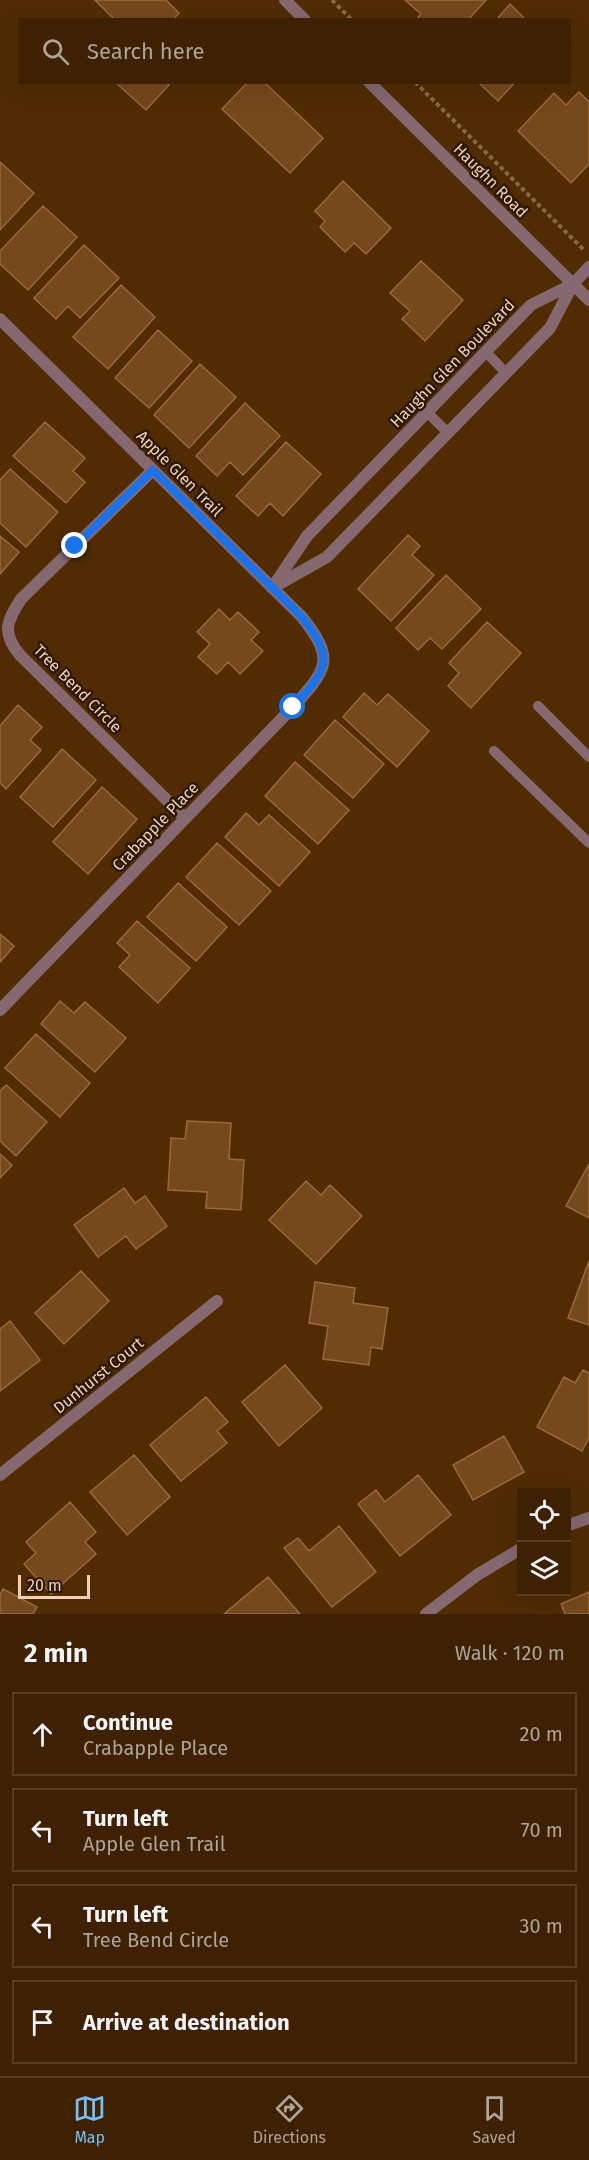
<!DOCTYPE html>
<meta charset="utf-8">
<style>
:root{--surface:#3d2102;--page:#44290c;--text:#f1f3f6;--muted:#ada399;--line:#563e24;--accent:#75c0f6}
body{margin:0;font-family:"Fira Sans",sans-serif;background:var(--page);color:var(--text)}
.controls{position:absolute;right:18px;bottom:18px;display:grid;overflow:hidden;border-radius:0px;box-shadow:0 6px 24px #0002}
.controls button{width:54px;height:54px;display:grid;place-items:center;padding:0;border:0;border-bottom:2px solid var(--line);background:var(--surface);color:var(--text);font:30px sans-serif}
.scale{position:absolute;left:18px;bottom:15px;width:72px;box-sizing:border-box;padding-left:6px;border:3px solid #efd1b9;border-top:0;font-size:16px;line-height:21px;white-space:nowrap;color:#efd1b9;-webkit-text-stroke:4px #2d1804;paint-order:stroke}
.stop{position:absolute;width:18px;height:18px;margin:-14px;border:4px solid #1a73e8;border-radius:50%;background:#fff}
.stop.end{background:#1a73e8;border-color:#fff;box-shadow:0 2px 6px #0008}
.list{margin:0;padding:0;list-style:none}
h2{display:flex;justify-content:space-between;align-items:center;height:78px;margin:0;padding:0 24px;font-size:26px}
h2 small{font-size:20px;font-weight:400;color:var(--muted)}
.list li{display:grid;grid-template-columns:39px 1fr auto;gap:18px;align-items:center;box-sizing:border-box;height:84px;margin:0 12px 12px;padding:0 12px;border:2px solid var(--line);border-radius:0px}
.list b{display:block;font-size:22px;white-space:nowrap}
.list p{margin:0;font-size:20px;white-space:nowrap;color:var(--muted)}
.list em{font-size:20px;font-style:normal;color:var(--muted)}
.icon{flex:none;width:33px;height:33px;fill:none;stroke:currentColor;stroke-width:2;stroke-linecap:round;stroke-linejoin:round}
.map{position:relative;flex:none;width:589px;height:1614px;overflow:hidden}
.search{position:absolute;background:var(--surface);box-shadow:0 6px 24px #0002;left:18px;right:18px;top:18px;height:66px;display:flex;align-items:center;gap:15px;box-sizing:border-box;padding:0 21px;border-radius:0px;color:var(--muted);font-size:22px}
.sheet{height:462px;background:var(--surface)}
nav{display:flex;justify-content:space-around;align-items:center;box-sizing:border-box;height:84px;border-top:2px solid var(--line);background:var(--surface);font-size:16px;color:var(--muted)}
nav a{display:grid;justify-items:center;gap:3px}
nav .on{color:var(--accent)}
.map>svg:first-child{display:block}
.building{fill:#75481d;stroke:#9d6838;stroke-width:1.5}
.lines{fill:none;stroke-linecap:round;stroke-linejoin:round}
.path{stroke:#886643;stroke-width:4;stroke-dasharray:4.5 3;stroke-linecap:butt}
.service{stroke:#856870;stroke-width:10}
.minor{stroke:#856870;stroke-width:12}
.tertiary{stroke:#856870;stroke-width:12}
.route{stroke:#1a73e8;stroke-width:8}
.labels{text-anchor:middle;stroke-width:5;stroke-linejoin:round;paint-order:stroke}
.street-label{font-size:16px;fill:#efd1b9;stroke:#2d1804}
</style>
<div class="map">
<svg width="589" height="1614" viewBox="0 0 589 1614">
<rect width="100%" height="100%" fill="#512c03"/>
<!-- building -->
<path class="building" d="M95,0H166L179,13L173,20H115Z
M405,0H486L468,20H416L421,14Z
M510,4L526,20H496Z
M115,82H167L169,85L146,110Z
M248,82H264L323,138L290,173L222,109Z
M478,82H515L498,101Z
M579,92L589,102V164L571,183L518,131L554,93L566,105Z
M0,162L34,193L0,230Z
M343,181L391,228L366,254L354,243L345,252L320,227L325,221L315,211Z
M43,206L77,237L28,290L0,264V251Z
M84,245L119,278L80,318L68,306L56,319L34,298Z
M421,261L463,300L425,341L402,319L410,311L390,293Z
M121,285L155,317L108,369L73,337Z
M158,330L192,361L149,408L115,378Z
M200,364L236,397L189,448L154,415Z
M245,403L280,436L243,475L230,462L217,476L196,456Z
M45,422L85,458L73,471L85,482L66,503L13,456Z
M286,442L321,474L283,516L270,503L258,516L236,496Z
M10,469L58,512L26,547L0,523V480Z
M408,535L420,546L412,555L434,575L391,621L358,589Z
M0,536L19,552L0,574Z
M446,575L481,609L442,649L430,638L418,650L396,628Z
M219,609L230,620L238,612L259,632L251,640L263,651L240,674L228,662L217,674L198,657L210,644L197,632Z
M487,622L521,653L471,708L448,686L459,673L449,663Z
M364,693L377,705L388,694L429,731L397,767L343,717Z
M18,705L42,727L30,740L41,750L6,789L0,783V726Z
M335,720L384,764L353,798L304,755Z
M62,749L96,780L53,827L20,797Z
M295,762L349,810L318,844L265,796Z
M102,787L137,819L88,874L53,842Z
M246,813L259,825L269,815L310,852L279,886L225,837Z
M217,843L271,891L239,925L186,877Z
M178,883L227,927L196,961L147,917Z
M137,921L190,968L158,1003L119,967L130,955L117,943Z
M0,934L14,946L0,962Z
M60,1001L74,1013L85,1002L126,1038L95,1072L41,1024Z
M36,1034L90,1083L60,1117L5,1068Z
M6,1085L47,1122L16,1156L0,1141V1091Z
M187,1121L231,1123L229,1159L244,1160L241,1210L206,1208L207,1192L168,1190L171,1138L185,1139Z
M0,1154L12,1165L0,1178Z
M589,1164V1218L566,1206Z
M306,1181L321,1195L330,1185L362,1216L316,1264L269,1220Z
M124,1188L135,1203L145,1196L167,1226L136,1249L126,1236L98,1257L74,1225Z
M589,1261V1325L568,1318Z
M81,1271L109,1301L64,1344L35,1313Z
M315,1282L355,1288L353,1303L388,1308L382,1349L371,1347L369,1365L323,1359L328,1326L309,1323Z
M10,1321L40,1360L0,1391V1329Z
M285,1365L322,1408L279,1446L242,1402Z
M583,1370L589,1373V1438L582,1451L537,1427L564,1377L575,1383Z
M206,1397L228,1422L217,1431L227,1443L181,1481L150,1445Z
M504,1436L524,1472L473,1500L453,1465Z
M134,1455L170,1497L127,1535L90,1492Z
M418,1475L451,1515L400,1556L358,1504L376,1490L385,1502Z
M70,1502L96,1532L85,1542L96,1554L51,1594L24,1564L36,1553L26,1542Z
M339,1526L376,1572L332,1607L284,1548L298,1538L309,1551Z
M268,1577L300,1614H224Z
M3,1589L37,1607L33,1614H0V1595Z
M589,1592V1614H565L561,1604Z"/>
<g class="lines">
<!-- path -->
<path class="path" d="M332,0L352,20
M415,82L585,251"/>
<!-- service -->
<path class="service" d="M485,351L506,373
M427,412L448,433
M538,706L589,757
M494,751L589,843"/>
<!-- minor -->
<path class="minor" d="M0,319L302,617C336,660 327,669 293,707L0,1010
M153,470L21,599C7,621 1,633 20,655L185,818
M274,585L307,536L531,305L573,284
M272,588L327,557L550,328L573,284L589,267
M0,1475L217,1301
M566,1526L589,1518
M426,1614L477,1575L522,1548"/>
<!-- tertiary -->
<path class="tertiary" d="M285,0L305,20
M369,82L589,300"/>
</g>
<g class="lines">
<!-- route -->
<path class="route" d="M75,546L153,470L302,617C336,660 327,669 293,707"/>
</g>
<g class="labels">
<!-- street labels -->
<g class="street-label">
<text transform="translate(491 180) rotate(45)" y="6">Haughn Road</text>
<text transform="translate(452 363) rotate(-46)" y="6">Haughn Glen Boulevard</text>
<text transform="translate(180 473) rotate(45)" y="6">Apple Glen Trail</text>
<text transform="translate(78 688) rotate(45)" y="6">Tree Bend Circle</text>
<text transform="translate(155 826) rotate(-46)" y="6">Crabapple Place</text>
<text transform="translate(98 1375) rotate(-39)" y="6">Dunhurst Court</text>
</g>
</g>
</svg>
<div class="controls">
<button><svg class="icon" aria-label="locate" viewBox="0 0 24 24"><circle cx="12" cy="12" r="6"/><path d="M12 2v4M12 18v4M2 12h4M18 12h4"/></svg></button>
<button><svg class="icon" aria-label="layers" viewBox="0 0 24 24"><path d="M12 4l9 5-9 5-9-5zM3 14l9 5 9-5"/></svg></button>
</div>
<div class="scale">20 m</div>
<div class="stop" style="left:293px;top:707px"></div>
<div class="stop end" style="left:75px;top:546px"></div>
<div class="search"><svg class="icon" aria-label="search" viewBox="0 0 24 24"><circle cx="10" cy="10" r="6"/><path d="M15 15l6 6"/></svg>Search here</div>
</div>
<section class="sheet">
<h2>2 min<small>Walk · 120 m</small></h2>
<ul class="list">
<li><svg class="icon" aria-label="ahead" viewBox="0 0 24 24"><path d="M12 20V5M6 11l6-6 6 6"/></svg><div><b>Continue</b><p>Crabapple Place</p></div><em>20 m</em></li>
<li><svg class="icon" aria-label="left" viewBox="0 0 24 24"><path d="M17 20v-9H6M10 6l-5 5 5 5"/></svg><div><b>Turn left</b><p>Apple Glen Trail</p></div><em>70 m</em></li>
<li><svg class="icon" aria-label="left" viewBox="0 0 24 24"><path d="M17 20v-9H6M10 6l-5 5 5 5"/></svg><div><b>Turn left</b><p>Tree Bend Circle</p></div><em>30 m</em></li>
<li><svg class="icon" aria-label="arrive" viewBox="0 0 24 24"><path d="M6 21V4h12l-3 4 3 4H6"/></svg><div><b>Arrive at destination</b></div></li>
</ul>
</section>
<nav>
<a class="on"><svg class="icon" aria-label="map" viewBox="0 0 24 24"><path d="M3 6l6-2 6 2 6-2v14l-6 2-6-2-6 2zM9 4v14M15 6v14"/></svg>Map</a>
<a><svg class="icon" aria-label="directions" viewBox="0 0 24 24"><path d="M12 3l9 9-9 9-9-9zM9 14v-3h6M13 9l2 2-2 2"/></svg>Directions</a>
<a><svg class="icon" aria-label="saved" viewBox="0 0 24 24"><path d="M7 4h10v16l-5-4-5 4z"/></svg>Saved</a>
</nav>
